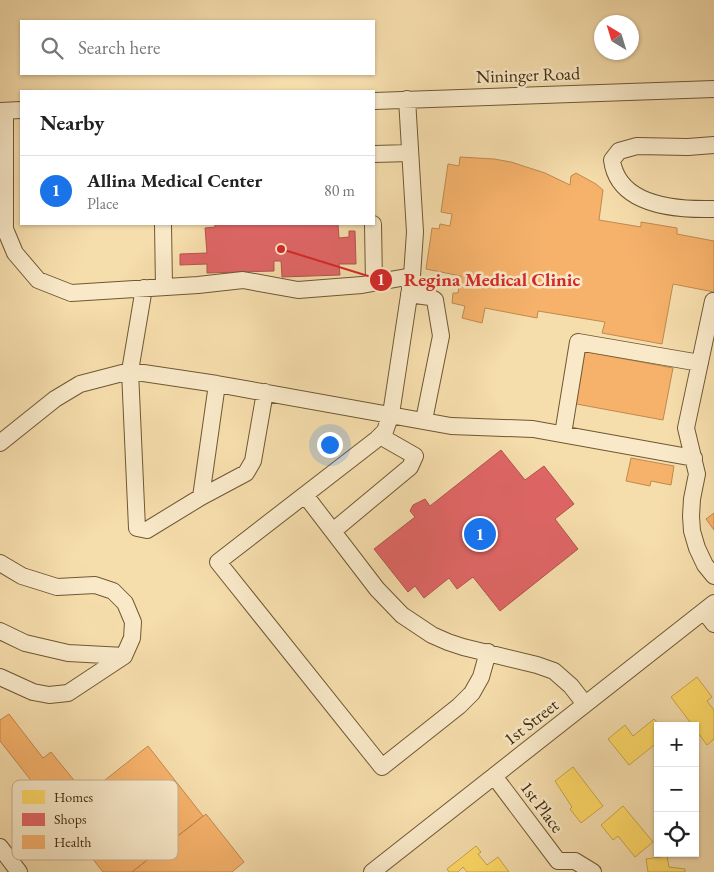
<!DOCTYPE html>
<meta charset="utf-8">
<style>
:root{--surface:#fff;--page:#f2f2f2;--text:#222;--muted:#767676;--line:#e0e0e0;--accent:#1a73e8}
body{margin:0;font-family:"EB Garamond",serif;background:var(--page);color:var(--text)}
.controls{position:absolute;right:15px;bottom:15px;display:grid;overflow:hidden;border-radius:0px;box-shadow:0 1px 4px #0004}
.controls button{width:45px;height:45px;display:grid;place-items:center;padding:0;border:0;border-bottom:1px solid var(--line);background:var(--surface);color:var(--text);font:25px sans-serif}
.compass{position:absolute;left:594px;top:15px;width:45px;height:45px;border-radius:50%;background:var(--surface);box-shadow:0 1px 4px #0004;rotate:322deg}
.you{position:absolute;left:329px;top:444px;width:18px;height:18px;margin:-12px;border:4px solid #fff;border-radius:50%;background:#1a73e8;box-shadow:0 0 0 8px #1a73e833}
.badge{display:grid;place-items:center;width:32px;height:32px;border-radius:50%;background:var(--accent);color:#fff;font-size:16px;font-weight:700}
.pin{position:absolute;translate:-50% -50%;border:2px solid #fff;box-shadow:0 1px 5px #0006}
.list{margin:0;padding:0;list-style:none}
h2{display:flex;justify-content:space-between;align-items:center;height:65px;margin:0;padding:0 20px;font-size:21px}
h2 small{font-size:16px;font-weight:400;color:var(--muted)}
.list li{display:grid;grid-template-columns:32px 1fr auto;gap:15px;align-items:center;box-sizing:border-box;height:70px;padding:0 20px;border-top:1px solid var(--line)}
.list b{display:block;font-size:19px;white-space:nowrap}
.list p{margin:0;font-size:16px;white-space:nowrap;color:var(--muted)}
.list em{font-size:16px;font-style:normal;color:var(--muted)}
.icon{flex:none;width:28px;height:28px;fill:none;stroke:currentColor;stroke-width:2;stroke-linecap:round;stroke-linejoin:round}
.map{position:relative;flex:none;width:714px;height:872px;overflow:hidden}
.search{position:absolute;background:var(--surface);box-shadow:0 1px 4px #0004;left:20px;top:20px;width:355px;height:55px;display:flex;align-items:center;gap:12px;box-sizing:border-box;padding:0 18px;border-radius:0px;color:var(--muted);font-size:19px}
.panel{position:absolute;background:var(--surface);box-shadow:0 1px 4px #0004;left:20px;top:90px;width:355px;height:135px;border-radius:0px}
.map>svg:first-child{display:block}
.homes{fill:#ffd966;stroke:#c6a54b}
.shops{fill:#e06666;stroke:#b1554b}
.health{fill:#f6b26b;stroke:#c08a4e}
.lines{fill:none;stroke-linecap:round;stroke-linejoin:round}
.minor-casing{stroke:#6f5833;stroke-width:18}
.minor{stroke:#f9e9c9;stroke-width:16}
.labels{text-anchor:middle;stroke-width:5;stroke-linejoin:round;paint-order:stroke}
.street-label{font-size:18px;fill:#422c0b;stroke:#f9e9c9}
.key{fill:#f9e9c9;stroke:#c2b090;stroke-width:1}
.key-label{font-size:14px;fill:#422c0b}
.leader{fill:none;stroke:#d62828;stroke-width:2}
.callout-dot{fill:#d62828;stroke:#f9e9c9;stroke-width:2}
.mark-label{font-size:15px;text-anchor:middle;font-weight:bold;fill:#fff}
.callout-label{font-size:19px;text-anchor:middle;font-weight:bold;fill:#d62828;stroke:#f9e9c9;stroke-width:5;stroke-linejoin:round;paint-order:stroke}
</style>
<div class="map">
<svg width="714" height="872" viewBox="0 0 714 872">
<rect width="100%" height="100%" fill="#f6ddac"/>
<filter id="stains"><feTurbulence type="fractalNoise" baseFrequency=".004" numOctaves="4"/><feColorMatrix values="0 0 0 0 .2 0 0 0 0 .09 0 0 0 0 .02 0 0 0 .5 -.17"/></filter>
<radialGradient id="worn" r=".72"><stop offset=".6" stop-color="#630" stop-opacity="0"/><stop offset="1" stop-color="#630" stop-opacity=".3"/></radialGradient>
<!-- homes -->
<path class="homes" d="M697,677L712,697L707,701L714,710V739L707,745L695,729V726H693L671,697Z
M654,719L660,726H658V742L629,765L608,739L625,725L633,736Z
M573,767L603,806L581,823L570,809L572,807L555,781Z
M623,806L653,842L635,857L618,836L613,840L601,825Z
M476,846L481,852L478,854L487,865L498,857L509,872H467L463,867L458,872H449L447,869Z
M667,856L669,867L685,869V872H648L646,859Z"/>
<!-- shops -->
<path class="shops" d="M215,224H338L339,238L349,237V231H355L356,264H339L340,275L282,277L281,261H274V271L207,273V264L180,265V254L207,253L205,228L215,227Z
M501,450L525,480L544,466L574,504L555,519L578,549L500,611L473,577L457,589L449,578L424,598L415,586L408,592L374,549L415,517L410,511L413,505L425,499L430,506Z"/>
<!-- health -->
<path class="health" d="M460,157L494,159L511,162L545,173L570,185L571,176L576,173L596,184L603,190L599,220L641,227V222L677,228V234L714,241V292L673,284L662,344L602,333L605,322L538,311L537,318L485,308L482,323L462,318L465,306L452,303L453,293H458L461,276L426,269L432,228L439,229L440,224L450,226L452,214L441,212L448,164L459,166Z
M581,351L673,368L663,420L571,403Z
M631,458L674,466L671,485L651,481L650,486L626,481Z
M714,513V530L706,519Z
M9,714L43,758L51,752L86,795L148,746L203,816L132,872H103L0,741V720Z
M206,814L244,862L232,872H132Z"/>
<g class="lines">
<defs>
<path id="minor" d="M407,99L415,232L412,276L391,414L385,431L377,439L218,562L382,767L459,706L472,693L481,677L488,652
M374,101L714,89
M0,111L21,110
M5,111V229L15,253L38,280L71,293L198,285L243,280L298,290L362,285L412,276
M714,145L688,147L637,146L619,151L612,160C618,206 677,210 714,209
M374,154L410,153
M163,224L164,287
M373,224L374,283
M144,288L130,371L137,528L147,530L201,497L217,384
M409,294L430,297L435,300L441,336L424,420
M713,301L686,428L697,474L692,499L691,516L692,531L697,548L705,565L714,576
M563,434L578,342L700,363
M0,443L55,399L80,384L130,371L217,384L451,426L533,429L694,458
M305,495L377,589L402,615L432,635L448,642L463,647L537,665L554,671L571,686L585,704
M201,497L246,473L253,461L265,392
M333,531L410,467L415,456L380,436
M0,563L22,576L57,587L95,585L113,591L125,603L133,622L132,638L124,656L68,693L49,695L33,692L0,677
M704,611L714,624
M0,631L25,643L68,653L124,656
M494,776L558,861
M0,847L19,872
M558,861H575L593,872
M372,872L714,603"/>
</defs>
<!-- minor casing -->
<use href="#minor" class="minor-casing"/>
<!-- minor -->
<use href="#minor" class="minor"/>
</g>
<g class="labels">
<!-- street labels -->
<g class="street-label">
<text transform="translate(528 75) rotate(-2)" y="6">Nininger Road</text>
<text transform="translate(531 722) rotate(-38)" y="6">1st Street</text>
<text transform="translate(542 807) rotate(53)" y="6">1st Place</text>
</g>
</g>
<!-- legend -->
<rect x="12" y="780" width="166" height="80" rx="8" class="key"/>
<rect x="22" y="790" width="23" height="14" fill="#ffd966"/>
<rect x="22" y="813" width="23" height="13" fill="#e06666"/>
<rect x="22" y="835" width="23" height="14" fill="#f6b26b"/>
<g class="key-label">
<text x="54" y="802">Homes</text>
<text x="54" y="824">Shops</text>
<text x="54" y="847">Health</text>
</g>
<!-- callouts -->
<path class="leader" d="M281 249L381 280"/>
<g class="callout-dot">
<circle cx="281" cy="249" r="5"/>
<circle cx="381" cy="280" r="12"/>
</g>
<g class="mark-label">
<text x="381" y="285">1</text>
</g>
<g class="callout-label">
<text x="492" y="286">Regina Medical Clinic</text>
</g>
<rect width="100%" height="100%" filter="url(#stains)"/>
<rect width="100%" height="100%" fill="url(#worn)"/>
</svg>
<div class="controls">
<button>+</button>
<button>−</button>
<button><svg class="icon" aria-label="locate" viewBox="0 0 24 24"><circle cx="12" cy="12" r="6"/><path d="M12 2v4M12 18v4M2 12h4M18 12h4"/></svg></button>
</div>
<svg class="compass" viewBox="-18 -18 36 36"><path d="M0-13l5 13h-10z" fill="#e53935"/><path d="M0 13l5-13h-10z" fill="#767676"/></svg>
<div class="you"></div>
<div class="pin badge" style="left:480px;top:534px">1</div>
<div class="search"><svg class="icon" aria-label="search" viewBox="0 0 24 24"><circle cx="10" cy="10" r="6"/><path d="M15 15l6 6"/></svg>Search here</div>
<section class="panel">
<h2>Nearby<small></small></h2>
<ul class="list">
<li><span class="badge">1</span><div><b>Allina Medical Center</b><p>Place</p></div><em>80 m</em></li>
</ul>
</section>
</div>
